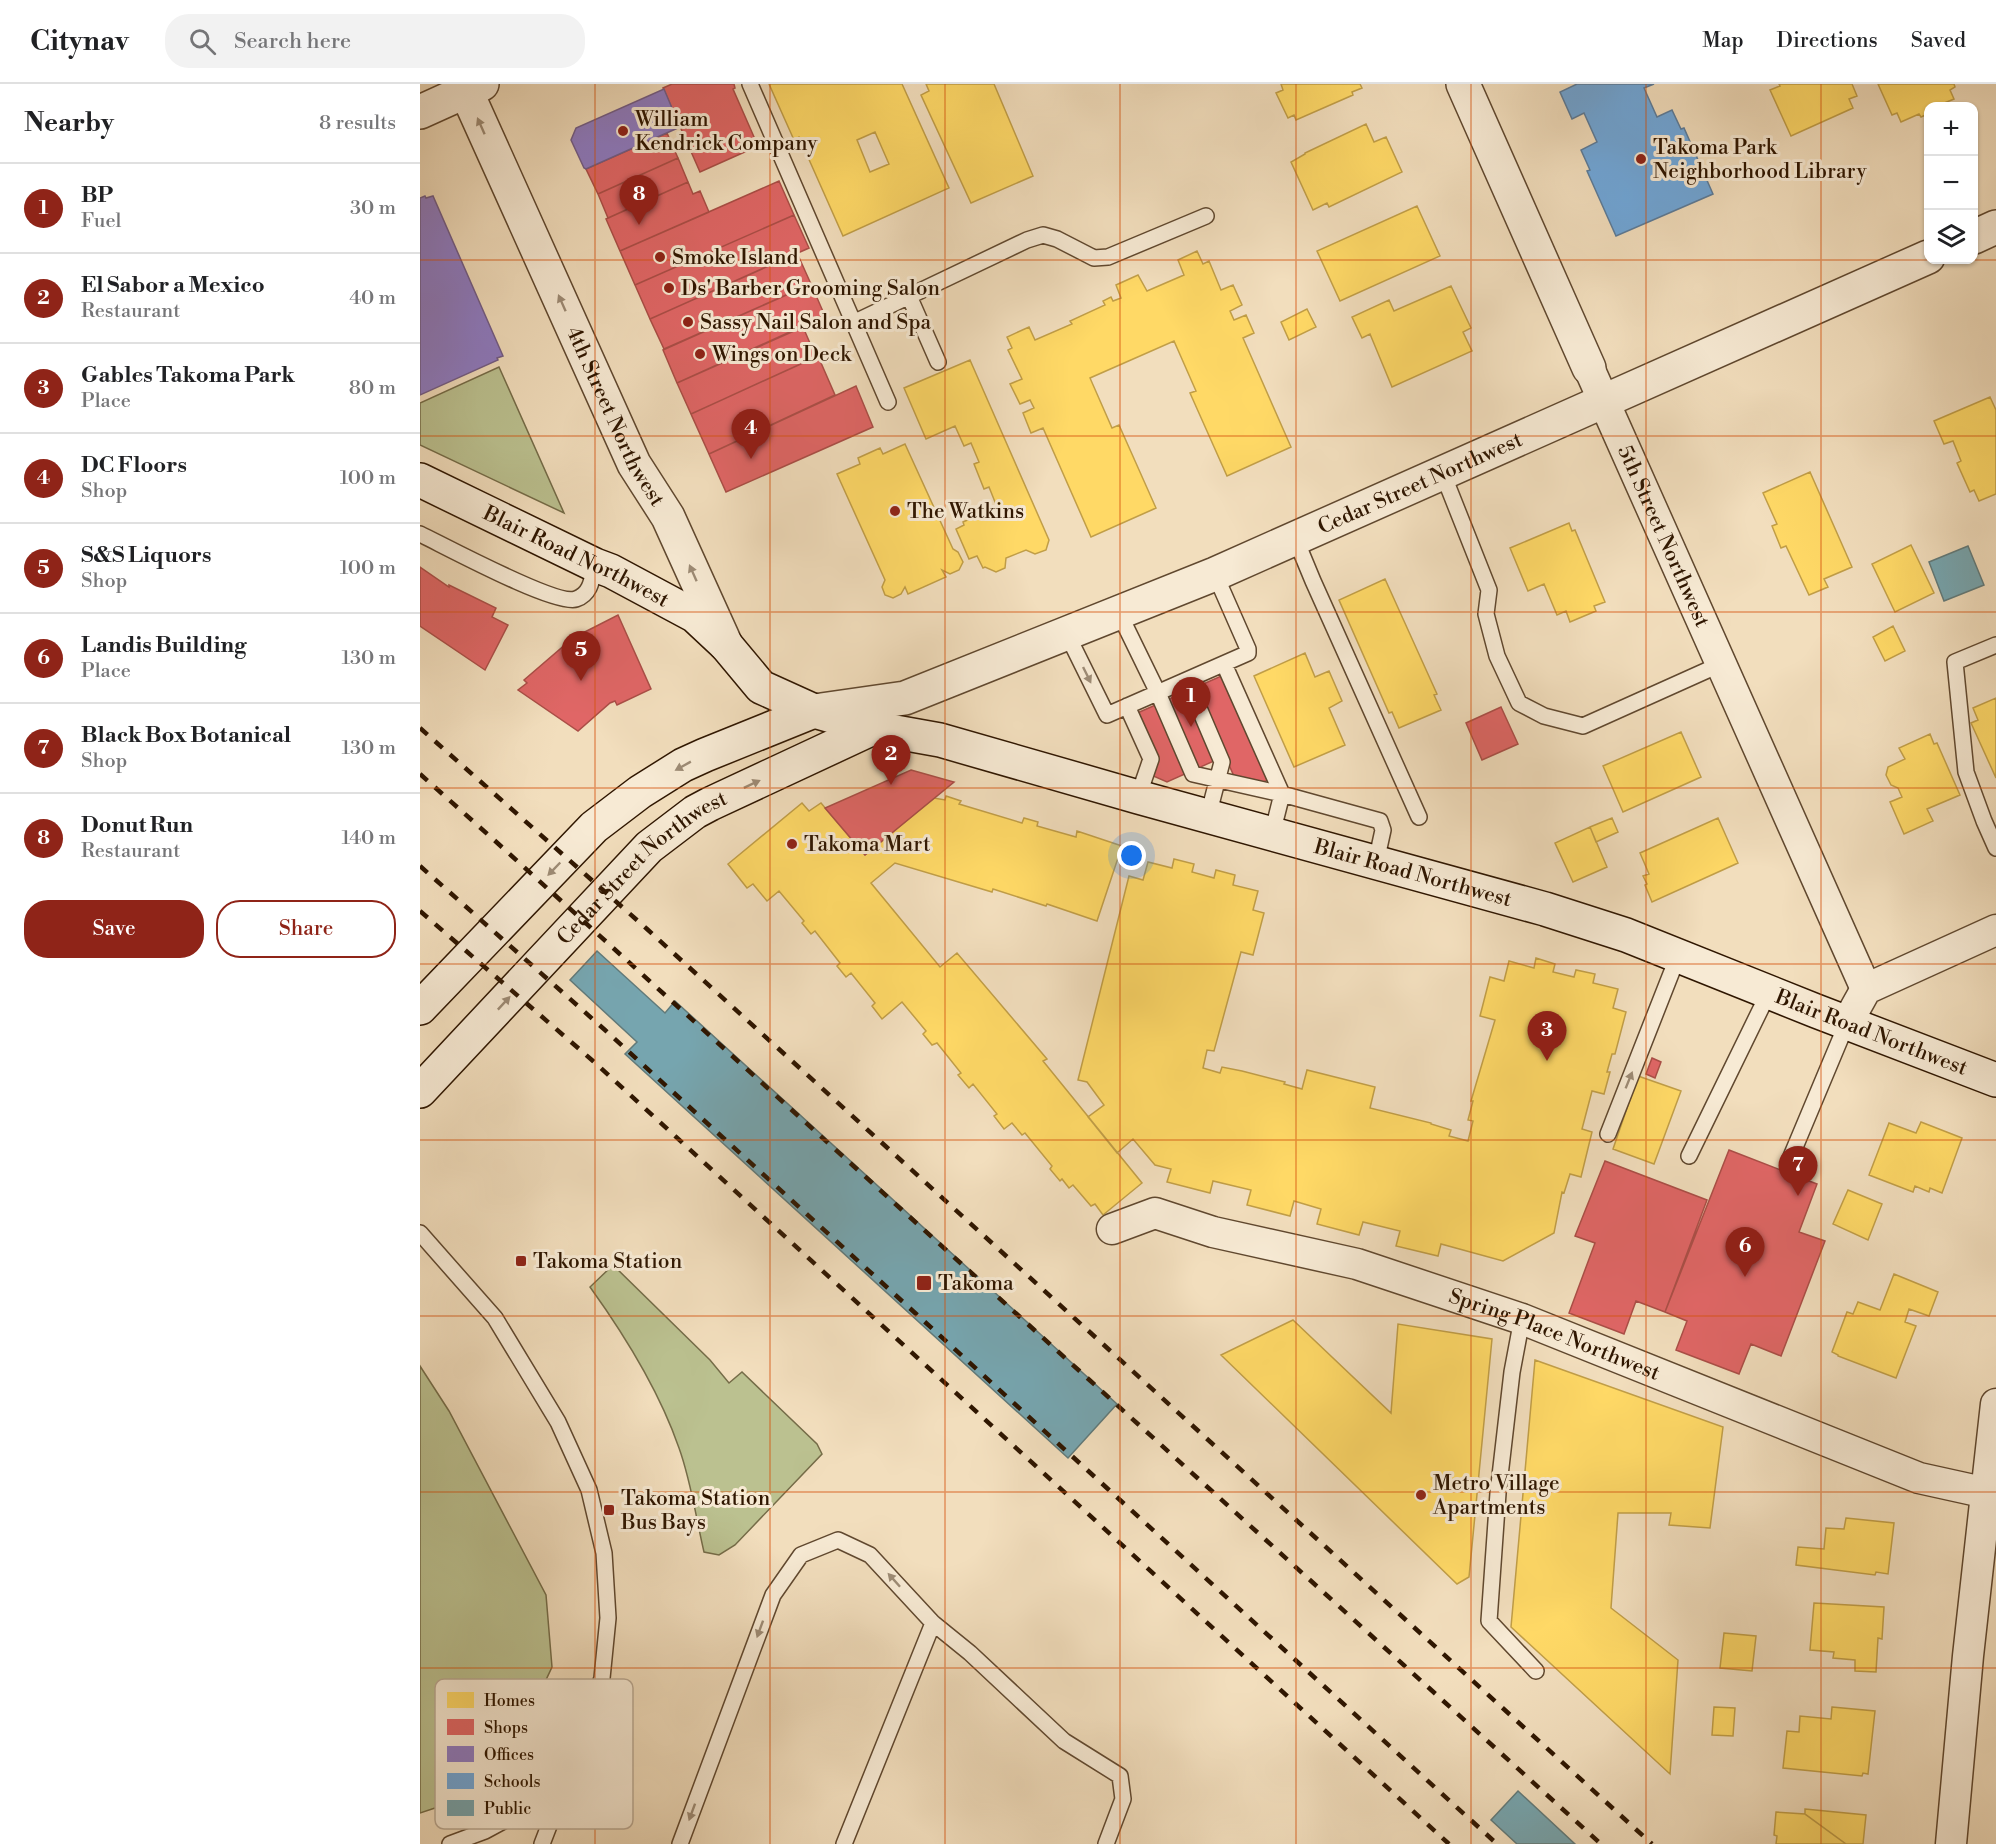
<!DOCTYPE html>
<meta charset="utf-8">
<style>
:root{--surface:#fff;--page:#f2f2f2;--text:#202124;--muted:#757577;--line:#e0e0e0;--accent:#8f2418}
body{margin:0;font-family:"Libre Bodoni",serif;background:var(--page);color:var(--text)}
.controls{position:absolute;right:18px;top:18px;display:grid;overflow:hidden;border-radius:12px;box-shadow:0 2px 4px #0004}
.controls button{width:54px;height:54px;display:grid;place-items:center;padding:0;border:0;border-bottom:2px solid var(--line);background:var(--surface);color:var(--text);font:30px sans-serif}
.you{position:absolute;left:712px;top:772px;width:21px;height:21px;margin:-15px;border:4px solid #fff;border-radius:50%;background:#1a73e8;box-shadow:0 0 0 9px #1a73e833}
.badge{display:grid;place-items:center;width:39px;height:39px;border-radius:50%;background:var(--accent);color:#fff;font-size:20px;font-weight:700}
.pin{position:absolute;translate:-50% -50px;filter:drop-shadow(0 2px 3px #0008)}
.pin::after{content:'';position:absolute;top:32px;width:21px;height:18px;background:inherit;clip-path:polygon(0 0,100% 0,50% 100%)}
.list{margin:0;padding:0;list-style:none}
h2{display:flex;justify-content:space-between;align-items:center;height:78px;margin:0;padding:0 24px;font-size:26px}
h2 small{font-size:20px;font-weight:400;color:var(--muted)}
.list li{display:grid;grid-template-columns:39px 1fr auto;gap:18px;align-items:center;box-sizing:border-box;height:90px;padding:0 24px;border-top:2px solid var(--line)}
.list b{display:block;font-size:22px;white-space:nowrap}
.list p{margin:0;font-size:20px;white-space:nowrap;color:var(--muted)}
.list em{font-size:20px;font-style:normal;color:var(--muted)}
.actions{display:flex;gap:12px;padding:18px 24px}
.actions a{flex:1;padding:14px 0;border:2px solid var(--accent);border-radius:24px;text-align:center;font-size:21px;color:var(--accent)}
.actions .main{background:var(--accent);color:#fff}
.icon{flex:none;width:33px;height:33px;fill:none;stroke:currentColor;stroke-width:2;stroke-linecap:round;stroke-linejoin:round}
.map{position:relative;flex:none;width:1576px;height:1760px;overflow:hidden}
header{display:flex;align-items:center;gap:36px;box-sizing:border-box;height:84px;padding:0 30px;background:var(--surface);border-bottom:2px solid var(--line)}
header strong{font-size:28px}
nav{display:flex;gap:33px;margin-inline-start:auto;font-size:21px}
.search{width:420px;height:54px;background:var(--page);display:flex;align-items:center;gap:15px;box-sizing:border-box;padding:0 21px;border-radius:24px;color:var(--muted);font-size:22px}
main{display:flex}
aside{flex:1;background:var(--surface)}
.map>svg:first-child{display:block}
.green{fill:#bbc190;stroke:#756c48;stroke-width:1.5}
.homes{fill:#ffd966;stroke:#c19e47;stroke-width:1.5;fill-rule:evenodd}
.shops{fill:#e06666;stroke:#ab4e47;stroke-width:1.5}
.offices{fill:#8e7cc3;stroke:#725d88;stroke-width:1.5}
.schools{fill:#6fa8dc;stroke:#5c7c9a;stroke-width:1.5}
.public{fill:#76a5af;stroke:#617a7a;stroke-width:1.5}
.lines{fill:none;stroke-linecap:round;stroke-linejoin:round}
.service-casing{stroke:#60482f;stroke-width:18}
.minor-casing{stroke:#60482f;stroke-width:33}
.tertiary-casing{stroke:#60482f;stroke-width:36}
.secondary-casing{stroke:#2f1600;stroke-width:36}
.service{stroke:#f7ead4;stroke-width:15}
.minor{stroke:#f7ead4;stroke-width:30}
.tertiary{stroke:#f7ead4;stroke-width:33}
.secondary{stroke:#f7ead4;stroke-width:33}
.rail{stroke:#2f1600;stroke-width:4.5;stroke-dasharray:10 10;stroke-linecap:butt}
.oneway{fill:#9d8b75}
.grid{fill:none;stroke:#d6520b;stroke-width:1.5;stroke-opacity:0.55}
.poi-dot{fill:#8f2418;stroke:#f7ead4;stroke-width:2}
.labels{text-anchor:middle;stroke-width:6;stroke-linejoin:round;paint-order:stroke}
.poi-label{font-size:21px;fill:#2f1600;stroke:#f7ead4;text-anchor:start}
.street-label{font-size:21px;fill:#2f1600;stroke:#f7ead4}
.key{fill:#f7ead4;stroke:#bbaa94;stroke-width:1.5}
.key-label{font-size:16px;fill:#2f1600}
</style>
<header>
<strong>Citynav</strong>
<div class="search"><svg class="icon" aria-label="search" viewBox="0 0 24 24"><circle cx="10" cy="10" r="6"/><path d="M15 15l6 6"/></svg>Search here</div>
<nav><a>Map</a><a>Directions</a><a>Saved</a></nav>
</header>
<main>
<aside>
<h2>Nearby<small>8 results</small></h2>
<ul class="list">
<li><span class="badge">1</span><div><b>BP</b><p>Fuel</p></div><em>30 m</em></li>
<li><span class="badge">2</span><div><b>El Sabor a Mexico</b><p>Restaurant</p></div><em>40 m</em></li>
<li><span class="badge">3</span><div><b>Gables Takoma Park</b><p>Place</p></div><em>80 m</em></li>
<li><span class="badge">4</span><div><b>DC Floors</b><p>Shop</p></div><em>100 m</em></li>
<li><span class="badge">5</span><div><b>S&amp;S Liquors</b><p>Shop</p></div><em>100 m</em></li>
<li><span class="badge">6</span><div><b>Landis Building</b><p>Place</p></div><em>130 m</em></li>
<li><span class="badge">7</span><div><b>Black Box Botanical</b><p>Shop</p></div><em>130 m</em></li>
<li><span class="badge">8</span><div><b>Donut Run</b><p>Restaurant</p></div><em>140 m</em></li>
</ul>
<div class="actions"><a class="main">Save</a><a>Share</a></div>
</aside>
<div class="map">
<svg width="1576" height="1760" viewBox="0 0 1576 1760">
<rect width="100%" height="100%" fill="#f2debd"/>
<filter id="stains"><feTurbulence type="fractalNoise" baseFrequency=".00333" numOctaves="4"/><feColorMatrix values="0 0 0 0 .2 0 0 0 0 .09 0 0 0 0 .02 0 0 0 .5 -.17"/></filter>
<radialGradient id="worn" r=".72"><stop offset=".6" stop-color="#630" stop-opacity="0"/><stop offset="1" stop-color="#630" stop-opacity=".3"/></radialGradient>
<!-- green -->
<path class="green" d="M79,283L144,429L0,361V319Z
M193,1181L290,1276L309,1299L322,1288L397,1360L402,1370L315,1461L299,1471L284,1468C276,1434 271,1397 259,1364C239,1306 206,1253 170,1203Z
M0,1282L29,1327L126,1511L132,1583L83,1687L15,1724L0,1729Z"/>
<!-- homes -->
<path class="homes" d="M349,0H482L529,104L423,152L379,53L374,56ZM455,48L469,80L450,88L437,56Z
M506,0H574L613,92L551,119L501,11L509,7Z
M861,0H940L942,4L932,8L933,11L876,36L874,31L868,34L856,9L863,6Z
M1359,0H1432L1437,12L1429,15L1433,24L1371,52L1350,6L1360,2Z
M1458,0H1534L1535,3L1530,6L1534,15L1517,22H1508V30L1501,33L1499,30L1481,38L1477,29L1472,31Z
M946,40L954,58L966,53L982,88L909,123L907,119L893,126L871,78L885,70V69Z
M997,122L1020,172L920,217L897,167Z
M777,167L783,180L789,177L801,206L813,201L822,221L810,227L814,236L826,231L834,249L823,254L871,363L807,392L770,309L776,307L754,257L670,294L692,344L699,341L736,424L671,453L623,344L611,349L603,329L614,324L610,316L600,320L590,300L602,295L588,266L592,264L587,253L609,243L615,256L652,240L650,237L685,221L683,217L691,213L693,217L701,214L696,201L718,191L727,207L764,191L758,176Z
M1031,202L1051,244L1043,248L1052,267L972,303L950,250L942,254L932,233L969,216L974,227Z
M887,225L896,243L869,256L861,238Z
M550,276L629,456L626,466L615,470L606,466L586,474L585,484L576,488L565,483L563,484L557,472L549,475L536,445L544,441L543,438L577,423L569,403L564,405L554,380L559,378L551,359L544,362L535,342L506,355L484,304Z
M1570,313L1576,326V410L1559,417L1554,406L1550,408L1537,379L1541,377L1533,357L1524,360L1514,337Z
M485,360L533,465L538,468L543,478L539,486L530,490L522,486L526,493L488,510L485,503L481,510L473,514L465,511L462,503L465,496L417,390L440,380L438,374L460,364L463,370Z
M1390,388L1432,483L1404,495L1408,503L1389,511L1366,462L1361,464L1352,442L1357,440L1343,409Z
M1149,439L1152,447L1155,446L1185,518L1174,522L1176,527L1150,538L1146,527L1137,531L1124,500L1108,507L1090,464Z
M1491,461L1514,509L1475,528L1452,480Z
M965,495L1017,610L1014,611L1021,626L979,644L972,628L969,629L919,516Z
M1473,542L1485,567L1465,577L1453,553Z
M885,569L895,593L909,587L922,617L909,624L925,661L874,683L834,592Z
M1576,614V694L1551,639L1558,636L1553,624Z
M1261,648L1281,693L1203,728L1183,682Z
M1510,650L1514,660L1517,659L1540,711L1507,725L1513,737L1484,750L1470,718L1482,713L1478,704L1471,701L1466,691L1468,683L1485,675L1479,664Z
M526,712L541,717L539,720L602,739L604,734L618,738L617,742L656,753L657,747L702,762L677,837L627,820L626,822L573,805L572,808L475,779L451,799L520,883L537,869L627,975L623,977L722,1099L683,1131L675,1120L671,1122L653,1101L649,1104L642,1095L640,1097L630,1085L632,1082L605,1049L602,1051L592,1039L584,1045L574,1032L577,1030L553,1000L549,1004L538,991L541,989L517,959L512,961L503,950L506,947L482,918L462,935L452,922L455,919L431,889L426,893L417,882L420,879L395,847L391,850L382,839L384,837L359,807L347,817L333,800L327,804L308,780L382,719L389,727L401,719L445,771L514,714L525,716Z
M1192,734L1198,748L1176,758L1170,743Z
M1298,734L1318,779L1232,818L1225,801L1227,800L1223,792L1229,790L1220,769Z
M1170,743L1187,783L1153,798L1135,759Z
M754,775L774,780L772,788L794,794L796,786L815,791L813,801L838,807L833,826L844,829L833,871L821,868L794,967L787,966L783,984L800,989L802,983L822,987L865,998L864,1000L882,1005L887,986L955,1003L950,1024L1011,1039V1040L1031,1046L1029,1052L1048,1057L1053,1037L1048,1036L1053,1017H1051L1075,936L1060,932L1070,893L1084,897L1089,877L1114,884L1116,874L1135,880L1133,888L1154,893L1156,886L1175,890L1173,899L1198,905L1193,924L1206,928L1195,970H1192L1187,988H1190L1184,1010L1172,1007L1162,1045L1172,1048L1161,1093L1150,1090L1144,1109L1142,1108L1134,1149L1083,1177L1021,1160L1018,1172L976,1162L980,1147L943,1138L939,1151L897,1140L901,1125L874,1117L870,1132L827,1121L831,1106L793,1097L790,1109L747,1098L751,1085L735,1081L713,1055L697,1069L668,1033L684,1021L667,998L658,996L709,792L723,796L728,778L752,784Z
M1218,992L1261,1007L1234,1080L1193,1065Z
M1501,1038L1542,1054L1522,1109L1510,1104L1509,1108L1495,1102L1493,1108L1449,1091L1469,1039L1496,1049Z
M1428,1106L1462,1120L1448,1156L1413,1140Z
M1474,1190L1518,1208L1509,1232L1489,1225L1485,1238L1496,1242L1476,1294L1418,1272V1271L1412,1268L1427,1228L1433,1230L1438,1218L1460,1226Z
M873,1236L971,1329L978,1240L1072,1255L1049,1493L1037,1500L801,1271Z
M1115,1276L1303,1343L1290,1444L1249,1441L1251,1429H1198L1191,1524L1258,1576L1250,1690L1091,1543Z
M1426,1434L1474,1439L1468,1490L1456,1488L1455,1491L1376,1481L1378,1463L1404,1465L1406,1444L1424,1445Z
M1394,1519L1464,1523L1462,1555L1458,1554L1456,1588L1435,1587V1576L1413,1574L1414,1568L1390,1566Z
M1304,1549L1336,1552L1332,1587L1300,1584Z
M1294,1623L1315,1624L1313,1652L1292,1651Z
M1412,1623L1455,1627L1448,1690L1443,1689L1442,1692L1363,1684L1367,1647L1379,1648L1380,1632L1411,1635Z
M1385,1725L1446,1731L1443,1760H1426L1385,1730Z
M1356,1728L1385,1730L1426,1760H1356L1357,1752L1354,1751Z"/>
<!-- shops -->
<path class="shops" d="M252,0H314L315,4L313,5L338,62L280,88L243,4Z
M247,49L258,74L178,110L166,85Z
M258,74L268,98L188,134L178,110Z
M359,97L374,131L215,201L200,167Z
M268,98L273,110L280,107L289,128L200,167L186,135Z
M374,131L389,164L230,235L215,201Z
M377,169L391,200L244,265L230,235Z
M391,200L405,232L257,299L243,266Z
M383,243L396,273L271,330L257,299Z
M398,272L415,311L289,370L271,330Z
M436,302L453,343L306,408L289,370Z
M0,483L29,503V501L76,524L72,533L88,541L65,586L0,542Z
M198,531L231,605L197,621L195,617L190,619L158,647L98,606L107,599L104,596L153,554Z
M815,586L861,690L821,708L805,672L747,698L731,691L706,634Z
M1081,623L1098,660L1062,676L1046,639Z
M491,686L534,698L445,771L405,724Z
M1232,974L1241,978L1235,994L1226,990Z
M1309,1066L1397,1100L1379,1148L1405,1157L1361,1272L1331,1260L1319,1290L1256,1266L1267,1237L1245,1228Z
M1185,1077L1287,1116L1245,1228L1216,1217L1204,1250L1149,1229L1175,1159L1155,1152Z"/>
<!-- offices -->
<path class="offices" d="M244,5L260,43L166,85L164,84L151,56L156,44Z
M5,112L6,114L13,112L83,272L77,274L78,276L0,311V114Z"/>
<!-- schools -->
<path class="schools" d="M1157,0H1234L1224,4L1237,33L1252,26L1261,45L1264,44L1293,110L1196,152L1167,87L1170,86L1161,66L1177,58L1164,29L1152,35L1140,8Z"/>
<!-- public -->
<path class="public" d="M1548,462L1564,501L1524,517L1509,478Z
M177,867L245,929L255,917L697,1320L648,1374L205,970L217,958L150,896Z
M1098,1707L1155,1760H1097L1071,1736Z"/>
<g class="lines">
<defs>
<path id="service" d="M330,0L468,318
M489,212L518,278
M433,239L607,156L623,151L637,155L674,174L688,173L786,132
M1023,390L1069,506L1066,530L1077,572L1099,619L1124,632L1163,642L1301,580
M0,450C25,462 136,522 156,515C171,510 172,495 175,481
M876,456L893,497L999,733
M699,529L738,609L773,690L862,710L960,737L963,746L956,778
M647,550L687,631L828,569V565L795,490
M1576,561L1535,578L1546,688L1564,737L1576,764
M804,580L862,710L852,750
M767,596L802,678L788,732
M707,622L731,675L718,713
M1188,1050L1258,872
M1269,1072L1349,908
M1370,1075L1427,939
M0,1149L75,1234L138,1338L169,1406L184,1469L188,1534L182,1594L162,1656L122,1760
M1102,1235L1092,1288L1078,1409L1069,1537L1116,1587
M30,1760L65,1747L106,1725L147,1691
M260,1760L353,1511L381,1471L418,1456L450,1471L513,1539L550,1569L644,1657L700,1692L703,1715L686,1760
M424,1760L513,1539"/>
<g id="minor">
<path id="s1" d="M1169,284L1446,905"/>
<path d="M1427,939L1446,905L1576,846"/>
<path id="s2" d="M692,1145L735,1129L793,1148L937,1180L1102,1235L1499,1394L1567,1409"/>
<path d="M1531,1760L1548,1572L1576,1320"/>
</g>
<g id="tertiary">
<path d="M1043,0L1169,284"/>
<path id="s3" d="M46,7L214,380L248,433L306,561"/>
<path d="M0,28L62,0"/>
<path d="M1554,153L1576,143"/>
<path id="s4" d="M394,627L485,614L795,490L1508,173"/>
</g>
<g id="secondary">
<path id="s5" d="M0,396L175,481L191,487L275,532L306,561L341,603L394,627L453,644L520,656L718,713L1125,825L1206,851L1396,927L1576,996"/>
<path d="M0,924L174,743L220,708L263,681L285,671L394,627"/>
<path id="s6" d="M0,1007L229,763L275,728L290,720L453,644"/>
</g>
</defs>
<!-- service casing -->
<use href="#service" class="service-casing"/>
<!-- minor casing -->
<use href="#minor" class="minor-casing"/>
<!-- tertiary casing -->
<use href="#tertiary" class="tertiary-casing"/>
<!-- secondary casing -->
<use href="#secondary" class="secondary-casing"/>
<!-- service -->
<use href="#service" class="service"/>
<!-- minor -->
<use href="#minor" class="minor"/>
<!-- tertiary -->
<use href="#tertiary" class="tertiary"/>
<!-- secondary -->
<use href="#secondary" class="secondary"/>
<!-- rail -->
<path class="rail" d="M0,644L227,845L1232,1760
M0,690L73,755L1181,1760
M0,782L185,946L1077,1760
M0,827L173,977L1029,1760"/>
</g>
<!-- one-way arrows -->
<defs><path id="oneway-solid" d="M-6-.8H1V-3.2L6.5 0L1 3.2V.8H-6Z" transform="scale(1.5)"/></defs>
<g class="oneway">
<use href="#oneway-solid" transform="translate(61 42) rotate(-114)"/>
<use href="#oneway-solid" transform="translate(142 219) rotate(-114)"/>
<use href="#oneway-solid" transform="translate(273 489) rotate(-114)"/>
<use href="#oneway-solid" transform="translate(667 591) rotate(64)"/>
<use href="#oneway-solid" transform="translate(263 682) rotate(151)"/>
<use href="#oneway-solid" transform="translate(332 700) rotate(-25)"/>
<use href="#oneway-solid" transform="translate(134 785) rotate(134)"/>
<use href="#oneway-solid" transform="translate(84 919) rotate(-47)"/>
<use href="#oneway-solid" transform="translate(1209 996) rotate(-68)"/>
<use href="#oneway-solid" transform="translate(474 1496) rotate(-132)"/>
<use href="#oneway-solid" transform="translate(340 1545) rotate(110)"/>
<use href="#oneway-solid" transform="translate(272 1728) rotate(110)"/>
</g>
<!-- grid -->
<path class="grid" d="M175,0V1760M350,0V1760M525,0V1760M700,0V1760M876,0V1760M1051,0V1760M1226,0V1760M1401,0V1760M0,176H1576M0,352H1576M0,528H1576M0,704H1576M0,880H1576M0,1056H1576M0,1232H1576M0,1408H1576M0,1584H1576"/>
<!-- markers -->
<g class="poi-dot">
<circle cx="203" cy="47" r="6"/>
<circle cx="1221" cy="75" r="6"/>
<circle cx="240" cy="173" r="6"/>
<circle cx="249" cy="204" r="6"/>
<circle cx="268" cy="238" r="6"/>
<circle cx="280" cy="270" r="6"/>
<circle cx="475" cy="427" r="6"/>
<circle cx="372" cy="760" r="6"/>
<rect x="95" y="1171" width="12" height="12" rx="3"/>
<rect x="496" y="1191" width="16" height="16" rx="3"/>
<circle cx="1001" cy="1411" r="6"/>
<rect x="183" y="1420" width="12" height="12" rx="3"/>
</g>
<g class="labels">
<!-- poi labels -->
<g class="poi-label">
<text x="215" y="42">William<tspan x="215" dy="24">Kendrick Company</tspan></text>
<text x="1233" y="70">Takoma Park<tspan x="1233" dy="24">Neighborhood Library</tspan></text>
<text x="252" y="180">Smoke Island</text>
<text x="261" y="211">Ds' Barber Grooming Salon</text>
<text x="280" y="245">Sassy Nail Salon and Spa</text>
<text x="292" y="277">Wings on Deck</text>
<text x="487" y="434">The Watkins</text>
<text x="384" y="767">Takoma Mart</text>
<text x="113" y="1184">Takoma Station</text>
<text x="518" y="1206">Takoma</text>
<text x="1013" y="1406">Metro Village<tspan x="1013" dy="24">Apartments</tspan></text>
<text x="201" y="1421">Takoma Station<tspan x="201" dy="24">Bus Bays</tspan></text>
</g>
<!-- street labels -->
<g class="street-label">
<text dy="7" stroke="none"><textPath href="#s3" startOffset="358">4th Street Northwest</textPath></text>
<text dy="7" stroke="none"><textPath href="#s4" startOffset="650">Cedar Street Northwest</textPath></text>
<text dy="7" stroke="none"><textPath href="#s1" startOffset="184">5th Street Northwest</textPath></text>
<text dy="7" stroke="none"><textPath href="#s5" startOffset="174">Blair Road Northwest</textPath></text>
<text dy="7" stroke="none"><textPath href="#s6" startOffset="316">Cedar Street Northwest</textPath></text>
<text dy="7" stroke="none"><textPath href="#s5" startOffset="1083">Blair Road Northwest</textPath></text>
<text dy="7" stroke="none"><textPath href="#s5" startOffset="1569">Blair Road Northwest</textPath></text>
<text dy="7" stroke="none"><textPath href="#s2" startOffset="464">Spring Place Northwest</textPath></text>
</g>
</g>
<!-- legend -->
<rect x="15" y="1595" width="198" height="150" rx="9" class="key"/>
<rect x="27" y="1608" width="27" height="16" fill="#ffd966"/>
<rect x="27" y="1635" width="27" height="16" fill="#e06666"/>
<rect x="27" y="1662" width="27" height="16" fill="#8e7cc3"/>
<rect x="27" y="1689" width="27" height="16" fill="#6fa8dc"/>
<rect x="27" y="1716" width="27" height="16" fill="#76a5af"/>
<g class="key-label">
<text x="64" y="1622">Homes</text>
<text x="64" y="1649">Shops</text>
<text x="64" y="1676">Offices</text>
<text x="64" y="1703">Schools</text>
<text x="64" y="1730">Public</text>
</g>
<rect width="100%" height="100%" filter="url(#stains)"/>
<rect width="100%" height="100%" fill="url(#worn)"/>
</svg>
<div class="controls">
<button>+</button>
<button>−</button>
<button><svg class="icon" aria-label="layers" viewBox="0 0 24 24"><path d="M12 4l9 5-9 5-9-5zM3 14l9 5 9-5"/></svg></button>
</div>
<div class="you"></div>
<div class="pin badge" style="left:771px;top:643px">1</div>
<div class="pin badge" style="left:471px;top:701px">2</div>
<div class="pin badge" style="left:1127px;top:977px">3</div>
<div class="pin badge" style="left:331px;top:375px">4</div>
<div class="pin badge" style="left:161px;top:597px">5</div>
<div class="pin badge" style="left:1325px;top:1193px">6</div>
<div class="pin badge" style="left:1378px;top:1112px">7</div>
<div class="pin badge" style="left:219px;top:141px">8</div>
</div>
</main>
